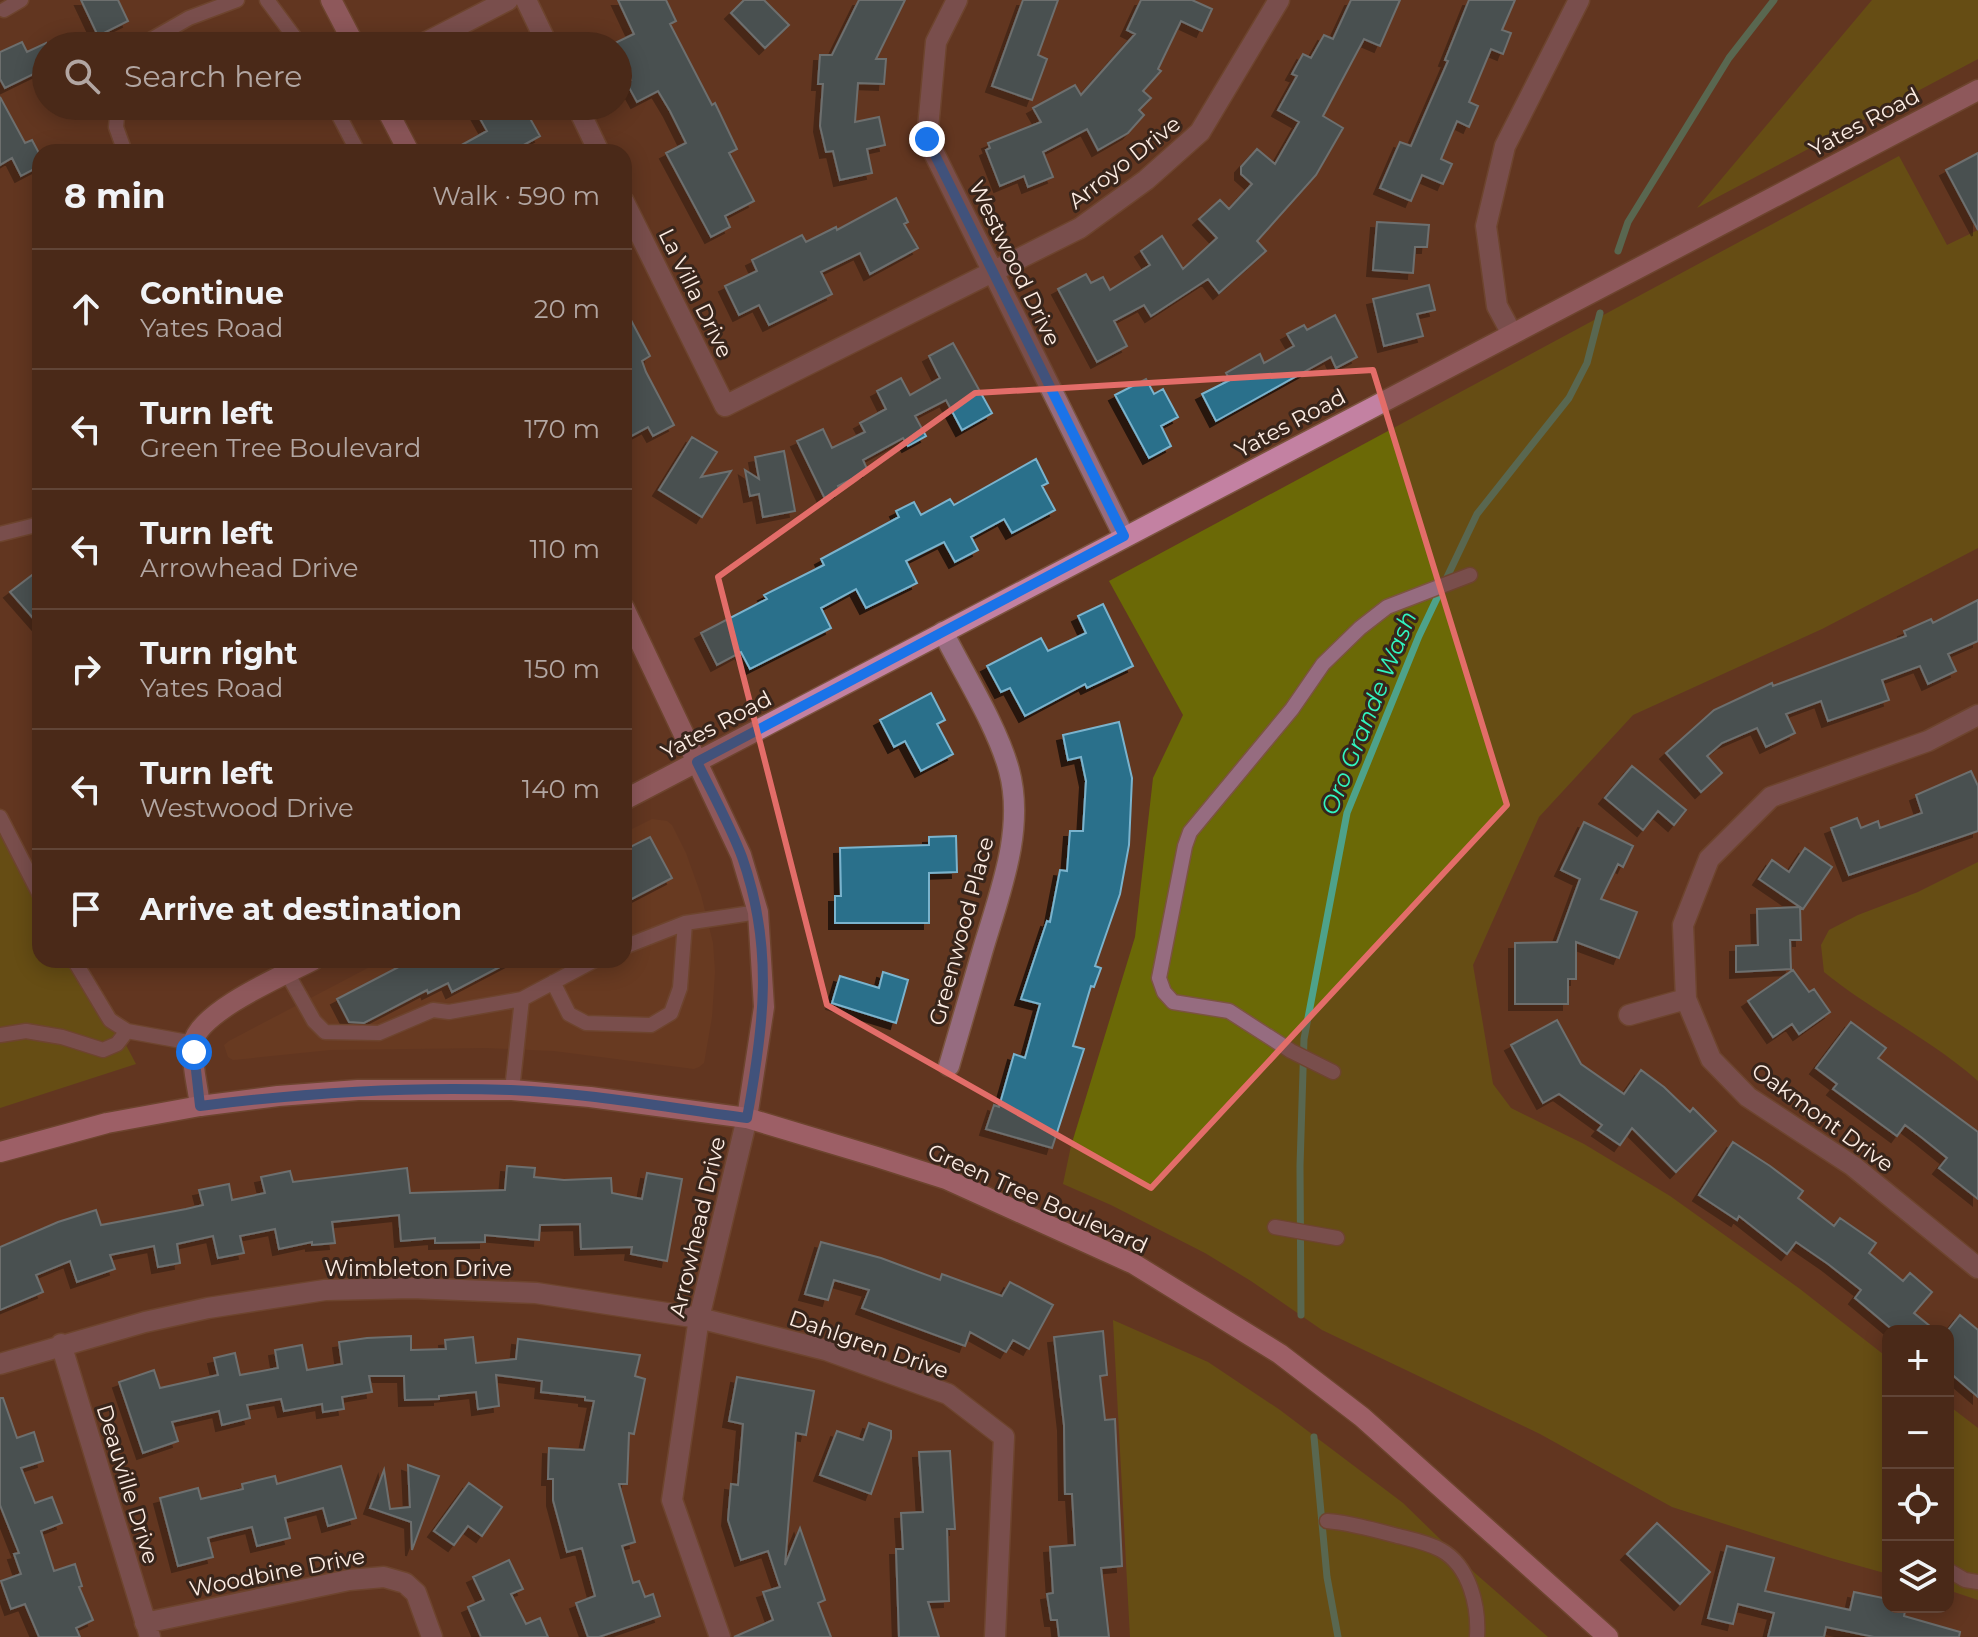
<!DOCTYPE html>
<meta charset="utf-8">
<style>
:root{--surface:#4a2918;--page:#543525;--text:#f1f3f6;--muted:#b2a6a2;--line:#614537}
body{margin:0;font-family:Montserrat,sans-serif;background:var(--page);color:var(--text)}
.controls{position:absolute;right:24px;bottom:24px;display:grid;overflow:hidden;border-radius:16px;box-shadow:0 4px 20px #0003}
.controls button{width:72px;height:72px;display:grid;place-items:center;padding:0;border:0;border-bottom:2px solid var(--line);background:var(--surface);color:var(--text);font:40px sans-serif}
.stop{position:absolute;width:24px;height:24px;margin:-18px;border:6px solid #1a73e8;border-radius:50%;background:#fff}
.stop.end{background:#1a73e8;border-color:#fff;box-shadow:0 2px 8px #0008}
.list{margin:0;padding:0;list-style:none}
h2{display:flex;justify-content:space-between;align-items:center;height:104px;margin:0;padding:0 32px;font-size:34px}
h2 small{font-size:26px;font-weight:400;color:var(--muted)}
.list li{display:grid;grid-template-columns:52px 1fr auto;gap:24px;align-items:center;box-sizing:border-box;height:120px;padding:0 32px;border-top:2px solid var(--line)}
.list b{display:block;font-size:30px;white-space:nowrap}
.list p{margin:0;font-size:26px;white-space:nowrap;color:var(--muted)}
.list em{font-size:26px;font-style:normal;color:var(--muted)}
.icon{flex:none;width:44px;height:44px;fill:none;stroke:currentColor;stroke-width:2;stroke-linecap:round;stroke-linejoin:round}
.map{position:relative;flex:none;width:1978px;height:1637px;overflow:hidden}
.search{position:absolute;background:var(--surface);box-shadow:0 4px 20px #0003;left:32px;top:32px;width:600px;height:88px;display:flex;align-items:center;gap:20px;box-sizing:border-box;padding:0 28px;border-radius:44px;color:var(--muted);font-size:30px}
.panel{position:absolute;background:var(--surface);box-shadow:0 4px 20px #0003;left:32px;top:144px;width:600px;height:824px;border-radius:24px}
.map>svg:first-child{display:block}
.built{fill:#703e23}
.green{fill:#6b6906}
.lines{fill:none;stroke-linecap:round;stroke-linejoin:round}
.stream{stroke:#4ea28a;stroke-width:7}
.building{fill:#296f8b;stroke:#7ab3cd;stroke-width:2;filter:url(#shadow)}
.lane-casing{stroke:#7b543f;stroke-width:17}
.street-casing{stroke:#7b543f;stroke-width:23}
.secondary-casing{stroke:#7b543f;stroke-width:23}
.primary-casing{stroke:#7b543f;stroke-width:23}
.lane{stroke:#966c80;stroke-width:14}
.street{stroke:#966c80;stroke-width:20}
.secondary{stroke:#c381a2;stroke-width:20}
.primary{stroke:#e590bb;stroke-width:20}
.route{stroke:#1a73e8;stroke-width:10}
.marked{fill:none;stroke:#e36d69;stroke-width:6;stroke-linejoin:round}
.labels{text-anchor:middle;stroke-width:6;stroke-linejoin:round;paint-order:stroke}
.street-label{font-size:22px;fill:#fcece3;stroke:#38251b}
.water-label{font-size:24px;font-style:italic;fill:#31f5bf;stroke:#38251b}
</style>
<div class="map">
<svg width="1978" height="1637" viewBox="0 0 1978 1637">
<defs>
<filter id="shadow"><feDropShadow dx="-6" dy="6" stdDeviation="0" flood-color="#0009"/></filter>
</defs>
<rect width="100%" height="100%" fill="#623720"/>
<!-- built -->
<path class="built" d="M652,819L667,821L672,825L686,853L701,895L713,943L715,972L712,1017L704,1063L699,1067L694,1069L554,1051L485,1048L330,1050L233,1060L228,1057L224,1045L229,1041L383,960H624V833Z"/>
<!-- green -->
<path class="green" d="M1872,0H1978V59L1697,208Z
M1899,156L1947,245L1978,230V548L1822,629L1633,715L1539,817L1473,965L1493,1084L1511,1108L1584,1144L1670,1196L1800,1289L1888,1358V1574L1831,1558L1672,1507L1540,1434L1322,1330L1251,1281L1205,1253L1111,1205L1063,1184L1071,1146L1135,937L1153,778L1183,715L1109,581Z
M0,808L40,883V960H81L136,1064L0,1108Z
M1978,862V1081C1931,1039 1873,1012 1824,972L1821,945L1829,930L1858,915L1918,892Z
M1113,1320L1208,1362L1280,1410L1403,1503L1476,1574L1548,1637H1130Z
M1948,1405L1978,1428V1600L1948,1590Z"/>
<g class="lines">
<!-- stream -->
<path class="stream" d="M1618,251L1628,222L1729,58L1774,0
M1301,1315L1300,1166L1304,1039L1347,813L1419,636L1477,514L1569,398L1587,363L1600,313
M1314,1437L1327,1577L1338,1637"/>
</g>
<!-- building -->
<path class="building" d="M81,0H118L128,21L98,36Z
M618,0H666L676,21L670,24L712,105L715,103L737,149L729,153L754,201L725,216L730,227L711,237L666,153L686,143L670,111L658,91L637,102L626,82L631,80L618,54V46L613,44L634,34Z
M744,0H764L789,25L765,48L731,13Z
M859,0H905L876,59H886L884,84L858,83L855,122L879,117L885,145L867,149L872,173L840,180L833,151L826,152L820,126L823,84H818L820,55H832Z
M1023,0H1058L1038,55L1047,59L1032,100L992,86Z
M1141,0H1192L1212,9L1202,31L1181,21L1158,69L1161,71L1143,91L1151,98L1139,110L1144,115L1128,133L1098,150L1087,129L1043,152L1053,177L1028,187L1024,176L1000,186L986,150L990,148L988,143L1041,122L1033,108L1075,85L1081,95L1135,34L1127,30Z
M1351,0H1400L1380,46L1364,39L1323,116L1343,128L1316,175L1257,241L1266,251L1219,293L1208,279L1151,316L1144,305L1114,321L1127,346L1097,362L1058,289L1086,274L1091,283L1103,277L1110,290L1150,265L1141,251L1162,236L1183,269L1217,238L1199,219L1220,200L1229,209L1252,184L1241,174V167L1257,149L1275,164L1299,122L1278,110L1297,76L1292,74L1303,54L1311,58L1324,35L1333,39Z
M1469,0H1515L1502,30L1511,33L1503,54L1491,49L1469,102L1478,106L1469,127L1457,121L1441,159L1452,164L1443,184L1422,175L1411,201L1380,188L1400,142L1411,146L1448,61L1445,60Z
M22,42L27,52L46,43V68L5,88L0,79V52Z
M0,97L25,143L32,140L40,155V166L21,176L12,158L0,165Z
M473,106H523L540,136L511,152H449L487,131Z
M1978,153V230L1946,170Z
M896,198L908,222L904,224L918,248L870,274L860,253L821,272L832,294L769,325L759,305L739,315L725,286L757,271L752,260L802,235L806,242L836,227L837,230Z
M1377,222L1429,225L1427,247H1415L1413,273L1373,270Z
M1429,285L1435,310L1417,314L1423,336L1384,346L1373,299Z
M624,307L650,356L642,361L646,372L674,425L653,436L648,427L624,440Z
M1335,315L1357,357L1336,368L1331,357L1216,421L1202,394L1230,380L1226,373L1260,354L1264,363L1294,346L1287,334L1304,325L1307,330Z
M953,343L992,413L962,430L946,400L915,416L926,436L908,446L903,438L863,460L868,471L838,486L840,491L825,499L797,441L823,429L832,448L865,432L860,423L886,409L877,391L901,378L910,395L940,378L929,356Z
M1146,379L1154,394L1163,389L1178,417L1161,426L1171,446L1149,458L1115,395Z
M692,437L717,452L701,477L731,471L702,517L659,490Z
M784,451L795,511L763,517L759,494L750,496L745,470L759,479L755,457Z
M1036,459L1048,483L1042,486L1055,510L1012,533L1004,519L971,537L978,550L955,562L944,542L906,561L917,583L866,608L856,589L821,608L831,628L750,669L741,652L717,665L701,633L767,599L764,595L824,565L821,559L899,517L896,511L914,502L921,515L950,499L954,505Z
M40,569V626L10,592Z
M1978,600V641L1948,654L1956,671L1928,684L1920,666L1882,680L1889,700L1828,721L1821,701L1786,714L1795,733L1766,747L1757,728L1722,743L1707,756L1722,773L1701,792L1666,753L1714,710L1772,683L1773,686L1906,636L1904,631L1931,619L1933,623Z
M1103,604L1133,666L1087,688L1085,684L1025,716L1010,688L1001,692L987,666L1041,638L1048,651L1086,633L1078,616Z
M931,693L945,720L937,724L953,754L921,771L905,741L894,747L880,720Z
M1119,722L1132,778L1129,845L1120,894L1095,966L1101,968L1094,987L1091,986L1073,1046L1084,1049L1052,1148L986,1129L994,1105L999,1107L1014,1054L1025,1058L1040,1004L1021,999L1047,921L1050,922L1060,870L1067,871L1070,831H1083L1086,781L1081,757L1068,760L1063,735Z
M1632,766L1686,810L1674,825L1658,811L1643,830L1605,798Z
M1971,771L1978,786V831L1849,875L1831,828L1857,818L1861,828L1878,821L1880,828L1922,813L1916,795Z
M1584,822L1633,846L1623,867L1618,864L1601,899L1637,912L1619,958L1576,942V979H1568V1004H1515V943L1557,942L1580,879L1561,870Z
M956,836L957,872L929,873V923H835V896H841L840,848L929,845V837Z
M650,837L672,878L624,903V850Z
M1805,848L1832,867L1803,909L1759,879L1772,860L1789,872Z
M1800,907L1801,940H1790L1791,969L1736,972V946L1758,945L1757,909Z
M412,960H513L452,992L448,983L428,993L427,990L364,1023L349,1022L337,999Z
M1793,970L1809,992L1814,989L1830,1012L1799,1034L1792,1024L1773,1037L1748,1001Z
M883,972L908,980L896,1023L832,1003L840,976L879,988Z
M1557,1020L1581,1064L1624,1094L1641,1070L1664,1087L1690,1112L1693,1108L1716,1131L1676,1172L1632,1128L1620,1145L1598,1130L1602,1125L1559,1094L1543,1103L1511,1045Z
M1851,1022L1886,1048L1878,1058L1978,1132V1199L1939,1168L1947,1158L1921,1137L1905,1125L1897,1136L1833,1089L1837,1084L1816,1068Z
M1733,1142L1770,1166L1803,1191L1798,1198L1834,1226L1840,1218L1876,1243L1869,1253L1903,1281L1910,1273L1932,1292L1914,1313L1936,1331H1894L1855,1298L1861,1290L1828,1264L1796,1242L1787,1254L1739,1216L1737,1220L1699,1195Z
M507,1166L535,1168L534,1177L564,1180L611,1178L612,1193L642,1199L647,1173L682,1179L667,1261L631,1254L632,1247L581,1249L580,1224L540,1225L539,1240L485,1235V1242L435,1243V1238L401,1241L399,1215L332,1222L335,1243L312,1245V1242L279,1249L275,1229L240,1236L244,1253L218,1258L213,1236L177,1244L180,1263L158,1267L154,1246L110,1255L115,1269L77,1282L70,1261L36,1275L43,1292L0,1310V1247L58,1222L96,1210L101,1225L186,1209L203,1205L199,1190L229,1184L232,1200L265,1193L261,1177L290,1171L293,1182L407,1168L410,1193L505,1190Z
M821,1242L881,1258L940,1280L942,1274L1002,1296L1010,1282L1053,1305L1029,1349L1013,1340L1006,1352L970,1332L965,1346L862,1308L869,1290L834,1280L828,1300L805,1294Z
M1960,1315L1978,1330V1397L1948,1371V1330Z
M1103,1331L1107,1375L1100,1376L1105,1420L1115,1419L1122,1566L1101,1568L1109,1637H1059L1057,1620H1051L1047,1594L1053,1593L1050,1547L1075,1545L1072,1494H1065L1064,1425L1054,1337Z
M411,1336V1350L446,1349L445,1340L473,1337L476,1363L516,1359L518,1339L640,1355L635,1376L645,1379L634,1434L629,1433L627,1484H619L635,1542L622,1546L633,1583L639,1581L645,1597L653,1594L660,1616L599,1637H588L576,1603L595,1596L582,1548L567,1552L553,1500V1479H548L549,1448L584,1450L594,1401L585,1400V1397L541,1392L542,1381L496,1375L499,1406L478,1409L476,1392L439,1396V1399L405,1400L404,1376H369L372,1392L342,1397L344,1409L323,1412L322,1404L284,1411L281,1399L247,1405L250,1418L222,1425L219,1411L172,1422L178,1441L143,1453L119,1382L154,1370L160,1388L218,1375L214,1358L235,1353L240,1375L278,1368L275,1350L302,1345L307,1370L342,1364L339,1342L367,1338Z
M737,1377L814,1391L806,1435L796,1433L785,1565L800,1528L825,1600L818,1603L831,1637H734L773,1620L763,1592L780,1587L768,1551L741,1560L728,1520L731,1484L738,1485L743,1424L729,1421Z
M0,1398H3L17,1438L34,1432L43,1461L21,1468L35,1503L52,1497L62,1523L41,1531L54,1571L75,1564L82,1586L79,1587L93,1620L76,1628L80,1637H39L25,1604L11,1609L1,1581L21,1574L14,1554L19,1553L0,1505Z
M869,1423L891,1431V1438L871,1494L820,1475L837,1431L863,1440Z
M950,1451L955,1529H947L949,1601L928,1602L939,1637H899L896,1549H903L901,1513L923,1512L919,1452Z
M408,1465L439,1476L412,1550L411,1522L370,1508L384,1470L390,1509L410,1507Z
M341,1466L356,1518L328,1526L323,1508L285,1518L290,1538L257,1546L252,1527L219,1535L208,1538L213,1557L178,1566L160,1498L198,1488L201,1499L243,1489L242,1484L275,1476L277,1484Z
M469,1483L502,1507L482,1536L468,1526L454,1545L434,1531Z
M1657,1523L1710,1572L1680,1604L1627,1554Z
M1727,1546L1774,1558L1765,1591L1850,1610L1854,1592L1888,1599V1607H1906L1904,1616L1960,1632L1959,1637H1874L1826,1627L1824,1637H1768L1774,1613L1738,1604L1733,1624L1708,1618Z
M509,1560L523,1589L511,1594L526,1624L540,1618L548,1637H481L468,1607L484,1600L473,1577Z"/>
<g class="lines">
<defs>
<path id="lane" d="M267,0L301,46
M4,10L21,0
M140,46L189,18L237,0
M118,106L116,127L125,152
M334,106L358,152
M0,534L40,524
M0,817L40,895
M624,947L685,923L758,912
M74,960L110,1020L127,1031L193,1043
M287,973L314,1021L325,1032L379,1033L433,1010L449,1012L522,999L595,960
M553,982L569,1014L586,1023L651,1025L671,1013L680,988L685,923
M0,1035L26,1031L62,1037L103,1050L117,1044L127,1031
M1333,1072L1291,1051L1229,1011L1173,1002L1164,992L1159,978L1185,846L1190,832L1292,709L1323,664L1360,628L1387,607L1470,575
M512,1090L522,999
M1275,1227L1337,1238
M1327,1521C1350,1523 1372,1529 1394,1535C1409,1539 1427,1542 1441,1550C1470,1566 1479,1607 1477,1637
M1948,1570L1965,1580L1978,1582"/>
<path id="street" d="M526,0L548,46
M957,0L936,42L927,139L1124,536
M419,46L508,0
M577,106L599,152
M624,202L725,406L1080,228L1146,180L1200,132L1279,0
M1512,334L1497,306L1486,226L1505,146L1579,0
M943,632C964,674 997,726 1009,770C1025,829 1000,892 983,949C972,988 960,1027 949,1066
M1978,715L1928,741L1771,797L1709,859L1683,925L1686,999L1711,1059L1748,1097L1853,1166L1978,1268
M1629,1015L1686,999
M61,1344L150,1637
M0,1364L145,1322L208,1308L325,1290L412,1288L536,1293L699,1318L826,1350L948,1394L1004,1437L995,1637
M145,1623L349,1580L384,1577L405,1583L416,1593L432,1637
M720,1637L672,1500L699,1318L747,1118"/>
<path id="secondary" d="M331,0L355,46
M385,106L409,152
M624,608L741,855L758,912L764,1007L747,1118
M624,800L1978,90
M200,1106C198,1087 191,1063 193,1044C197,1012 286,974 313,960"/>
<path id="primary" d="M0,1152L107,1123L200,1106L278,1096L358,1090H512L590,1097L747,1118L877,1157L946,1179L1134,1264L1280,1354L1362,1417L1608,1637"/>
</defs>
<!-- lane casing -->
<use href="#lane" class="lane-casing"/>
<!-- street casing -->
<use href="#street" class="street-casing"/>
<!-- secondary casing -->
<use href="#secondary" class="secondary-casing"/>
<!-- primary casing -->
<use href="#primary" class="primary-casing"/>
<!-- lane -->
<use href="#lane" class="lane"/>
<!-- street -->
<use href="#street" class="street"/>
<!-- secondary -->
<use href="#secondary" class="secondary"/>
<!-- primary -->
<use href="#primary" class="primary"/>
</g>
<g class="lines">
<!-- route -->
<path class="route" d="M194,1052L200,1106C303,1093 407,1086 511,1090C590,1093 669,1108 747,1118C764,1027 774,947 742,857C730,825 712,793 697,762L1124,536L927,139"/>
</g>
<!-- marked area -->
<path d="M0 0H1978V1637H0ZM1373,370L1507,805L1151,1188L827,1005L718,577L975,393Z" fill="#623720" fill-opacity=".55" fill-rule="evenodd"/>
<path class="marked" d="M1373,370L1507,805L1151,1188L827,1005L718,577L975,393Z"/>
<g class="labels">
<!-- street labels -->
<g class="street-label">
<text transform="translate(1864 122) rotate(-28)" y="8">Yates Road</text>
<text transform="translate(1124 162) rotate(-38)" y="8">Arroyo Drive</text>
<text transform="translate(1015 263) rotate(64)" y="8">Westwood Drive</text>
<text transform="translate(696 293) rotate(64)" y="8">La Villa Drive</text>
<text transform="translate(1290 423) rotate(-28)" y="8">Yates Road</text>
<text transform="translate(716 725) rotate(-28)" y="8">Yates Road</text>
<text transform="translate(961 931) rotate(-75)" y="8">Greenwood Place</text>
<text transform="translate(1823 1117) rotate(36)" y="8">Oakmont Drive</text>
<text transform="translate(1038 1198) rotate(24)" y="8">Green Tree Boulevard</text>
<text transform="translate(697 1227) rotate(-77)" y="8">Arrowhead Drive</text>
<text x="418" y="1276">Wimbleton Drive</text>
<text transform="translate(869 1344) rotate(19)" y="8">Dahlgren Drive</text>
<text transform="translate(128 1484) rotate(73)" y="8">Deauville Drive</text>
<text transform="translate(277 1572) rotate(-11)" y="8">Woodbine Drive</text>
</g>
<!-- water labels -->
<g class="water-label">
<text transform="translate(1369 713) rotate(-68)" y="8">Oro Grande Wash</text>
</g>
</g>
</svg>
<div class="controls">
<button>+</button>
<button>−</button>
<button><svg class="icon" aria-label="locate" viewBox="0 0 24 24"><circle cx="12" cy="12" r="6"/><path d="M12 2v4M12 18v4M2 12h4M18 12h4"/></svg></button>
<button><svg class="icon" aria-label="layers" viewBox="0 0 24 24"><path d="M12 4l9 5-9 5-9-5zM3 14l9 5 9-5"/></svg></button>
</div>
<div class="stop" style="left:194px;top:1052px"></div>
<div class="stop end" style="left:927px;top:139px"></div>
<div class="search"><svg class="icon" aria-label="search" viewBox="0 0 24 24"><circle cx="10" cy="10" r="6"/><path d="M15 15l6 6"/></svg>Search here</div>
<section class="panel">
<h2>8 min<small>Walk · 590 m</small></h2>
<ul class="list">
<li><svg class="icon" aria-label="ahead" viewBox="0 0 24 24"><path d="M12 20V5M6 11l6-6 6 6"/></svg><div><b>Continue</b><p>Yates Road</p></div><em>20 m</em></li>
<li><svg class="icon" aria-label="left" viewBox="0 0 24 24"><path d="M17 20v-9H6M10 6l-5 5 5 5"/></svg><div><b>Turn left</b><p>Green Tree Boulevard</p></div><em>170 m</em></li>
<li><svg class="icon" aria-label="left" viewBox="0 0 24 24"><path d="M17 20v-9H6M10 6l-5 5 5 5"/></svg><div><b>Turn left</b><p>Arrowhead Drive</p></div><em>110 m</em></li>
<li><svg class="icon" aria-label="right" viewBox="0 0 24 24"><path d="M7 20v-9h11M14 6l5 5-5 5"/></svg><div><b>Turn right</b><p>Yates Road</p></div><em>150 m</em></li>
<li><svg class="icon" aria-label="left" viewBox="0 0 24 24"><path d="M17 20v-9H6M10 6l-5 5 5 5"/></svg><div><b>Turn left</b><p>Westwood Drive</p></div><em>140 m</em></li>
<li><svg class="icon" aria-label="arrive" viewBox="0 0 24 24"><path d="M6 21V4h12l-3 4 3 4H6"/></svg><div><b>Arrive at destination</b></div></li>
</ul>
</section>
</div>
